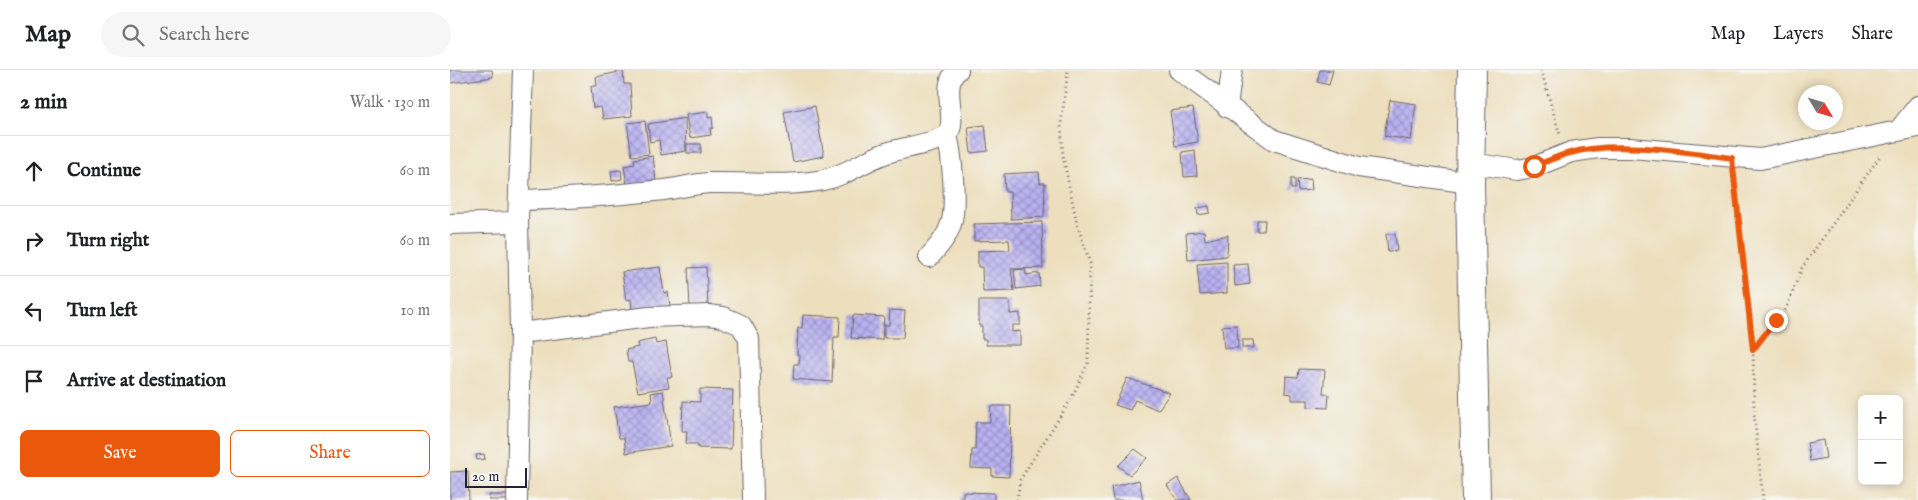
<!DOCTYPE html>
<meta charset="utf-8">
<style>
:root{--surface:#fff;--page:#f6f6f6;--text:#202124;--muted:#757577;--line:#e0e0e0;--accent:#ea580c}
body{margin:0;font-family:"IM FELL English",serif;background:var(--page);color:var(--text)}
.controls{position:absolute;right:15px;bottom:15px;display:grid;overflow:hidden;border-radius:8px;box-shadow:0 2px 8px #0003}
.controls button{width:45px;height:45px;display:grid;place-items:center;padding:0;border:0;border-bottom:1px solid var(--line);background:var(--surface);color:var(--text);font:25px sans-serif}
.compass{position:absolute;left:1348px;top:15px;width:45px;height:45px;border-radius:50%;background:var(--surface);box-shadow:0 2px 8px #0003;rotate:128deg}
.scale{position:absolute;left:15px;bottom:12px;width:62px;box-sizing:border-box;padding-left:5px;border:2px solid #22223b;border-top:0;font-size:14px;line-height:18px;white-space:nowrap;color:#22223b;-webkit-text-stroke:4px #f6f6f2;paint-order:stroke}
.stop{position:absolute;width:15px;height:15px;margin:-11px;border:4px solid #ea580c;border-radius:50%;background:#fff}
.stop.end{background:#ea580c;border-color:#fff;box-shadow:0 1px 5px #0008}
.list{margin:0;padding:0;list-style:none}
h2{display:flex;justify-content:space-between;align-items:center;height:65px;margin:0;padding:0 20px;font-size:21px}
h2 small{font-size:16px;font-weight:400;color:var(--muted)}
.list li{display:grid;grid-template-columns:32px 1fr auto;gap:15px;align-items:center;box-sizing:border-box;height:70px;padding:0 20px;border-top:1px solid var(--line)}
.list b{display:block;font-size:19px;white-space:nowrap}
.list em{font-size:16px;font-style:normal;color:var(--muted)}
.actions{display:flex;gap:10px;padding:15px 20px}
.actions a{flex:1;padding:11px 0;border:1px solid var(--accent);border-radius:8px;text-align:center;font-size:18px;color:var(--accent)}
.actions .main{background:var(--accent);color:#fff}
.icon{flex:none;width:28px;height:28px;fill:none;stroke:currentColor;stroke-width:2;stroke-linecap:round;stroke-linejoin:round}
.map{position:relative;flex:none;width:1468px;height:430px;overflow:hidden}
header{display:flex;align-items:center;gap:30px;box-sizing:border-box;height:70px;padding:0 25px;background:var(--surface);border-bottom:1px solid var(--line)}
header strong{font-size:24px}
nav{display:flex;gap:28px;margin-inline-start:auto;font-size:18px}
.search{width:350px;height:45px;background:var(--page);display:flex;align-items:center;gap:12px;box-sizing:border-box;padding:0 18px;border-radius:28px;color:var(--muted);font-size:19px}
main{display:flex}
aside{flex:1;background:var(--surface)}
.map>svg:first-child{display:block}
.building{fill:url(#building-cross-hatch)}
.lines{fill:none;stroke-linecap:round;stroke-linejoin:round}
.street-casing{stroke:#696468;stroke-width:22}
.secondary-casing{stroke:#696468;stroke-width:30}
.path{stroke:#696468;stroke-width:3;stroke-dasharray:1 4;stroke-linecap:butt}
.street{stroke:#fff;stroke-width:20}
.secondary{stroke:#fff;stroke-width:28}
.route{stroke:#ea580c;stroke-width:6}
</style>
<header>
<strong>Map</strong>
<div class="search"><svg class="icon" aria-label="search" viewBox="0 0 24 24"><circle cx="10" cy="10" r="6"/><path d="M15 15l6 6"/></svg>Search here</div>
<nav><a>Map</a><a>Layers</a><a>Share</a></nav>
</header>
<main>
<aside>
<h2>2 min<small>Walk · 130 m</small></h2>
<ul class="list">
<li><svg class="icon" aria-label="ahead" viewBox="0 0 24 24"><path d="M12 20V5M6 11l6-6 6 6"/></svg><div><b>Continue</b></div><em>60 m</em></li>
<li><svg class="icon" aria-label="right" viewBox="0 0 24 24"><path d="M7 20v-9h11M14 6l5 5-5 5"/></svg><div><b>Turn right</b></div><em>60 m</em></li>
<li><svg class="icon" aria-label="left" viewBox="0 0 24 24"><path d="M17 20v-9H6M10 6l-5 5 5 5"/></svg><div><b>Turn left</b></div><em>10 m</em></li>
<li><svg class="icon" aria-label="arrive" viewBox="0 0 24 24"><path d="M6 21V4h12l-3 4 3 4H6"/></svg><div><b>Arrive at destination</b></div></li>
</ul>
<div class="actions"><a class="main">Save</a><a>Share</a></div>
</aside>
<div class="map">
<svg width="1468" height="430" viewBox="0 0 1468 430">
<defs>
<pattern id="building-cross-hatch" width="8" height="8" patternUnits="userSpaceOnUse" patternTransform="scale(1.25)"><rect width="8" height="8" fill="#bab2f1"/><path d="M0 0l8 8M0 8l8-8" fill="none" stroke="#9790c4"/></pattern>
</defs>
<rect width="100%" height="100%" fill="#f6f6f2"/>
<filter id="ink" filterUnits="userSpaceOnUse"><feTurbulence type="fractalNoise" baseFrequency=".02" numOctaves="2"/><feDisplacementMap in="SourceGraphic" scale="10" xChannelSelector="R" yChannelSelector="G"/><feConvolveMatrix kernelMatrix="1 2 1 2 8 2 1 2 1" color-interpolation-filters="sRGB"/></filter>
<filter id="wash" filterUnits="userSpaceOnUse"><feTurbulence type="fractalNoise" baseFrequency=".0096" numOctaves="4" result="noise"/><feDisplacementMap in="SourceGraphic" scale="20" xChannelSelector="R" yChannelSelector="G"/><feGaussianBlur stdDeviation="1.12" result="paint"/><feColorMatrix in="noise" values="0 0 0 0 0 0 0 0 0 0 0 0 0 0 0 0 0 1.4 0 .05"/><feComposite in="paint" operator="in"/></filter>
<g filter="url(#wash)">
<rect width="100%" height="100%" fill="#eddfbd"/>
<g id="blocks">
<!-- building -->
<path class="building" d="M0,0H42L43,7L0,13Z
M870,0H883L879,15L867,12Z
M173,1L174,14H180L182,46L153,49L151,37L143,38L141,16H147L146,7Z
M940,30L966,34L961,70L934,66Z
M365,36L374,86L343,92L334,42Z
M743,38L748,72L725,76L720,41Z
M258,42V48L262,47L263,58L260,59L261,65L240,68L236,45Z
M235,48L236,81L211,85L209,70L200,72L198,54Z
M195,51L199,84L182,86L177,53Z
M535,55L538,81L521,83L518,57Z
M237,74H251V83H237Z
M745,80L747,106L734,107L732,82Z
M203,86L206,111L177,115L174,96L185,94L184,89Z
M171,100L172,109L162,111L161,101Z
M589,102L590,113H595L594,147L561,149L560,122H555L554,104Z
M841,109H845V119H841Z
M861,109L862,120L848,121L847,110Z
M759,136L760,143L748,145L747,138Z
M807,150H815L814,161H807Z
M592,152L593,198L561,199L564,221L533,222L532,197H528V181L560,180L559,170L524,171V154Z
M754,161L755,170L778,165L777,186L738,190L736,163Z
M936,164H945L947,181L938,182Z
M777,192V223L750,225L747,194Z
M798,194L800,214L785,216L783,195Z
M210,197L214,223L218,222L220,236L182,241L181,229L176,230L172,202Z
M256,197L258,236L240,237L238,198Z
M575,199L576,205L589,203L590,216L566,219L564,200Z
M529,231H560V244L570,243V255H562V262L570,261V275H536V269H532V256H529Z
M440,240L455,241L453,268H434V255H439Z
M353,245L390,247L389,267H384L382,312L343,309L344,294H349L350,285H347L348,258H352Z
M403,245L434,247L432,270L401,268Z
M787,255L788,278H774L772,256Z
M205,269L206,274L216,272L222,307H217L219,317L188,322L182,292H178L176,280L188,277L187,273Z
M792,270H803L804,278H792Z
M849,299L875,300L873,324H879L878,338L858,337V330H842V324L835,323L836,306L848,307Z
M677,308L720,323L708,340L685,330L680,340L665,335Z
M250,319L283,320L281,379L248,378V374H236L237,361H232L233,331L250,332Z
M213,321L221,376L176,383L174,368H169L164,337L202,332L201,323Z
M541,336H561L559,407L542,406V399L521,398L522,380H525L526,352H540Z
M1373,370L1376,388L1360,391L1357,373Z
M685,379L697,388L680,405L668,396Z
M34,384L35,389L27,390L26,385Z
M18,401L19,430H0V402Z
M728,408L741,430H727L717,415Z
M689,410L693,430H663L661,417Z
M513,422L544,423V430H510V427H513Z
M39,425H59V430H39Z"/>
</g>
</g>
<g filter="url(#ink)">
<use href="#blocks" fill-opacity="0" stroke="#696468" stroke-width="1"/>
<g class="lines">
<defs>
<path id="street" d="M729,0L824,70L909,97L1020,113
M777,37L782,0
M1450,59L1468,36
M1021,93L1067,100L1084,97L1121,82L1148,78H1181L1310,89L1468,57
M70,130C118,129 166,125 214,120C229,118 244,114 259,113C294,112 339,117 373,110C399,105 416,88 443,81C455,77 489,73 497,64C510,50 488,16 508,0
M0,154L68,152
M479,187C488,177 497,167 501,154C507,136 502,84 497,65
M70,263L199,247L259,245L273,247L291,255L299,269L303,430
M67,430L70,263L68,152L73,0"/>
<path id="secondary" d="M1022,0L1020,113L1026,430"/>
</defs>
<!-- street casing -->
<use href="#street" class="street-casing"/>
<!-- secondary casing -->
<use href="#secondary" class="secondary-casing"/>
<!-- path -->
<path class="path" d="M1091,0L1110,65
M1283,106L1303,266L1304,343L1313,430
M1303,279L1336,239L1352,198L1430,86
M567,430L570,410L621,329L638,293L640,193L627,154L613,86L611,54L618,0"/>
<!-- street -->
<use href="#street" class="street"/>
<!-- secondary -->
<use href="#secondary" class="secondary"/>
</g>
</g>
<g class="lines" filter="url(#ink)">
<!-- route -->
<path class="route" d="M1084,96C1096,92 1108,86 1120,83C1165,70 1236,82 1282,88L1303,280L1326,250"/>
</g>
</svg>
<div class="controls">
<button>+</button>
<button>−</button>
</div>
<svg class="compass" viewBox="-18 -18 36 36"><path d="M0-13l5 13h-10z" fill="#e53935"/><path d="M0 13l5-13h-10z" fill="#757577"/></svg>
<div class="scale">20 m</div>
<div class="stop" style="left:1084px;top:96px"></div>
<div class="stop end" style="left:1326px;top:250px"></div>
</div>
</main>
